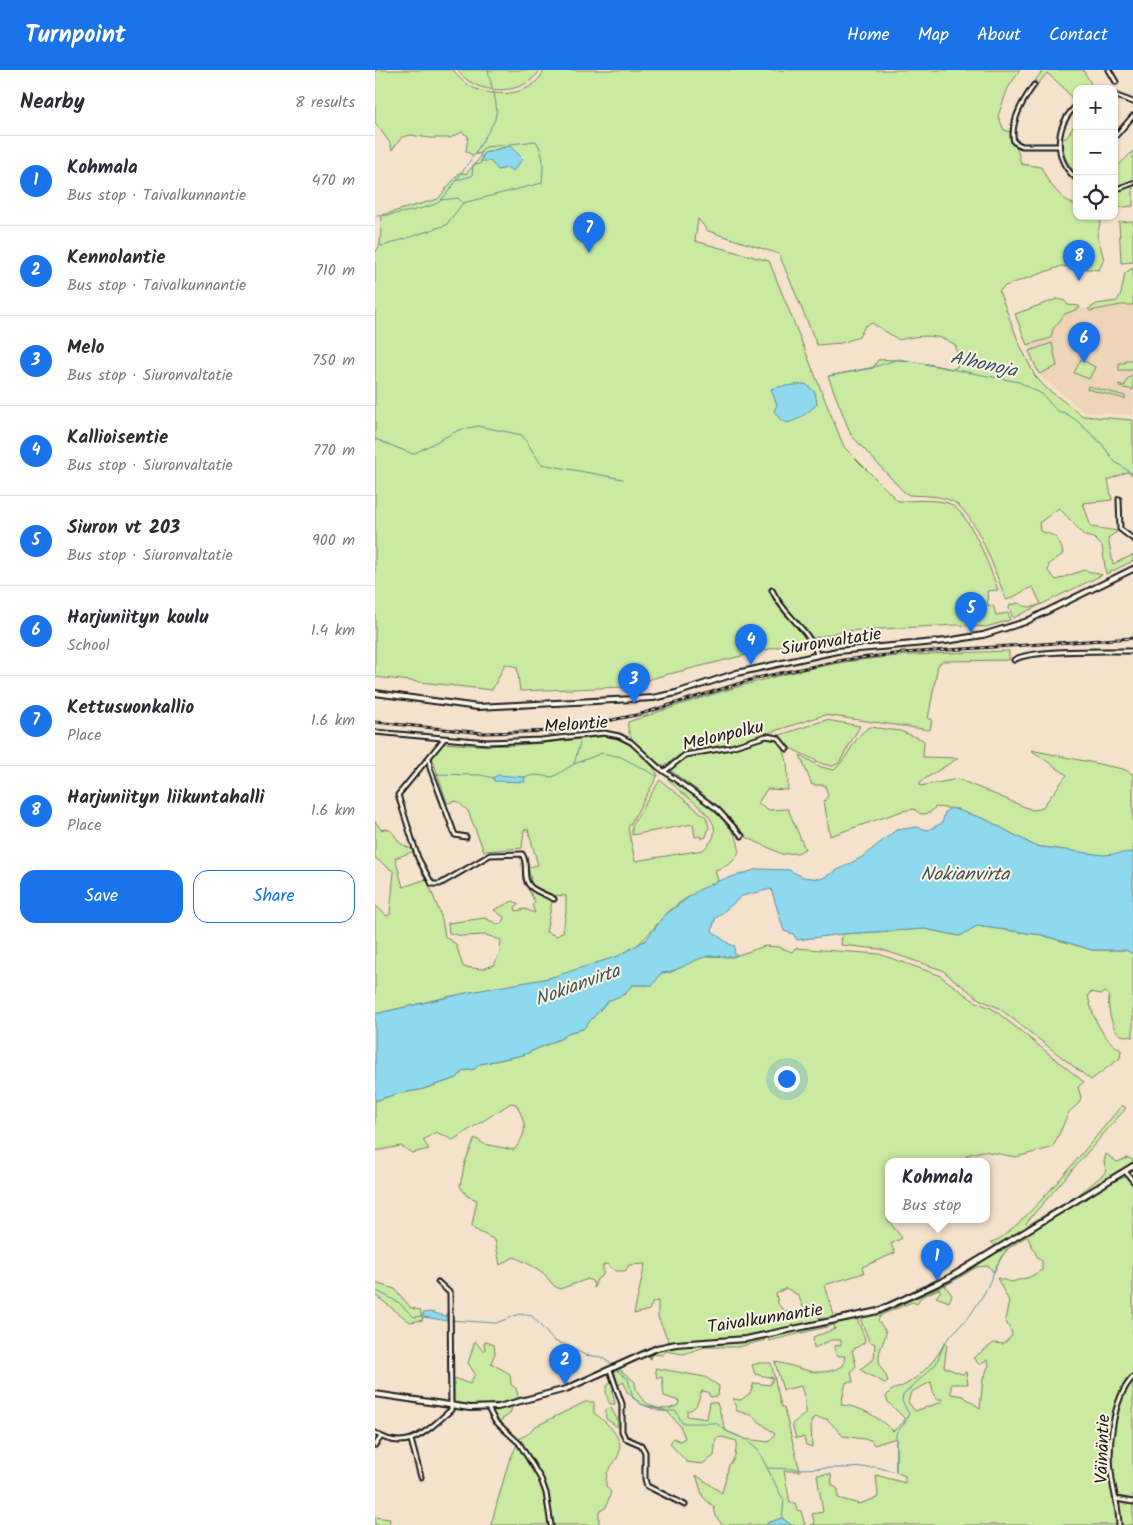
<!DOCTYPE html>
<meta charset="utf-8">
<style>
:root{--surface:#fff;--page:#f2f2f3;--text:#2b2b33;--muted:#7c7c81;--line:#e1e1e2;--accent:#1a73e8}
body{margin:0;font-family:Kalam,sans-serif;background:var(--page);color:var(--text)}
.controls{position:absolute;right:15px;top:15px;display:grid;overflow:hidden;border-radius:10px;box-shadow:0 1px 4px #0004}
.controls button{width:45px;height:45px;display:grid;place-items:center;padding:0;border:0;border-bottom:1px solid var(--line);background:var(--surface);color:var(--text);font:25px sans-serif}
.you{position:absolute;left:411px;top:1008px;width:18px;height:18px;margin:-12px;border:4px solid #fff;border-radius:50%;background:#1a73e8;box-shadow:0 0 0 8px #1a73e833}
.badge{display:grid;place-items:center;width:32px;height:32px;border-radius:50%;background:var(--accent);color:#fff;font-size:16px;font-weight:700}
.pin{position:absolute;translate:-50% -41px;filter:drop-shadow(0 1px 2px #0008)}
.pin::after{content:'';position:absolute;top:26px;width:18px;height:15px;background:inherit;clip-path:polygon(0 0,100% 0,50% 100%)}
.popup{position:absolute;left:510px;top:1088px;width:105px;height:65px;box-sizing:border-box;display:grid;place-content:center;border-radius:10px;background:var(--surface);filter:drop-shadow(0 1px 4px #0005);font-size:16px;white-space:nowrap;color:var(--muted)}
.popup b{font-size:19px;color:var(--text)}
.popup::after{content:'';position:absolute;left:50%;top:100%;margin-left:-10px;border:10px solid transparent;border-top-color:var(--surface)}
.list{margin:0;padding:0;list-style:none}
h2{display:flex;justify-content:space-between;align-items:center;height:65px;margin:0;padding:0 20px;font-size:21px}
h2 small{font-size:16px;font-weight:400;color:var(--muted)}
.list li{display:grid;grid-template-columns:32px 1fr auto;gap:15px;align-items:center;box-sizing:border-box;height:90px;padding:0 20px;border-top:1px solid var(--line)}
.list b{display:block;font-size:19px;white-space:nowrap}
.list p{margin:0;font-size:16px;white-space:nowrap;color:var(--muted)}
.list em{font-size:16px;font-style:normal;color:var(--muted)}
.actions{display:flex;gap:10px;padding:15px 20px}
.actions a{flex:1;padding:11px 0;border:1px solid var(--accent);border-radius:15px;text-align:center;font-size:18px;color:var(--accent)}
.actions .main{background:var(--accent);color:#fff}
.icon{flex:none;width:28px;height:28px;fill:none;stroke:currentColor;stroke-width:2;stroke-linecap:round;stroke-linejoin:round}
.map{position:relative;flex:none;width:758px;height:1455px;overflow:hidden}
header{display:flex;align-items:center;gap:30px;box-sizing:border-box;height:70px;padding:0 25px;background:var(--accent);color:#fff}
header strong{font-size:24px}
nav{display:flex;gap:28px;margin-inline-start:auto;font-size:18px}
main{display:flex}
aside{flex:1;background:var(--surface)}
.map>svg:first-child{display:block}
.built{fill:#eed5ba}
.green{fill:#caeaa2;stroke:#73835f;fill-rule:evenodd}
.water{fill:#8ed9ee;stroke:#608d9a}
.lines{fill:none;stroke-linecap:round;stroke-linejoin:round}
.stream{stroke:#608d9a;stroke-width:1}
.minor-casing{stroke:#1c1c1c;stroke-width:7}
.tertiary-casing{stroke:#1c1c1c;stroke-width:8}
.minor{stroke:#fcf5e5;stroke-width:3}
.tertiary{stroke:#fcf5e5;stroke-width:4}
.rail-casing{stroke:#1c1c1c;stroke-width:3}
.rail{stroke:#fcf5e5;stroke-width:1;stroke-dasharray:4;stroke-linecap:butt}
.labels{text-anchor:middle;stroke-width:4;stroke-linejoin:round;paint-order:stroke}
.street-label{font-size:18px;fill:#1c1c1c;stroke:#fcf5e5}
.water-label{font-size:19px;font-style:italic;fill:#3e555b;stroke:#fcf5e5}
</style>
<header>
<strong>Turnpoint</strong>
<nav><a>Home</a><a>Map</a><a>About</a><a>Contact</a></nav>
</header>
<main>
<aside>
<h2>Nearby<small>8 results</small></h2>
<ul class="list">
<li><span class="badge">1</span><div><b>Kohmala</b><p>Bus stop · Taivalkunnantie</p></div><em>470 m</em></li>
<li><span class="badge">2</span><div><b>Kennolantie</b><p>Bus stop · Taivalkunnantie</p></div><em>710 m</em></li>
<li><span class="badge">3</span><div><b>Melo</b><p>Bus stop · Siuronvaltatie</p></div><em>750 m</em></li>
<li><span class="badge">4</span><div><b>Kallioisentie</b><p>Bus stop · Siuronvaltatie</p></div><em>770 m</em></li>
<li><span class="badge">5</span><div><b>Siuron vt 203</b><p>Bus stop · Siuronvaltatie</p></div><em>900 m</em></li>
<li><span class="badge">6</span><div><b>Harjuniityn koulu</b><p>School</p></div><em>1.4 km</em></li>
<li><span class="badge">7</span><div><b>Kettusuonkallio</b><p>Place</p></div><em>1.6 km</em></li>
<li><span class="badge">8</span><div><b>Harjuniityn liikuntahalli</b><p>Place</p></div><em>1.6 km</em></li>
</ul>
<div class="actions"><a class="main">Save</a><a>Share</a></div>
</aside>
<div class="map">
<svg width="758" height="1455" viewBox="0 0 758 1455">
<rect width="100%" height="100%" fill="#f4e2cc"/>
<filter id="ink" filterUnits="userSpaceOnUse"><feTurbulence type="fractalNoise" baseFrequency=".02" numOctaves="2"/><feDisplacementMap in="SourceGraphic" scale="10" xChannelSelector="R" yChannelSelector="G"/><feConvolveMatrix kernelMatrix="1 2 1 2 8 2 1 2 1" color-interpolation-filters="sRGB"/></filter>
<g filter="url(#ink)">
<!-- built -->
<path class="built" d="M746,235H758V345L709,342L666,307L653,275L676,268L677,259L693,242L705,238L713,239L715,241Z"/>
<!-- green -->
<path class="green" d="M0,0H79C93,30 157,33 169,0H645L633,18L623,46L629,60L636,62V72L642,78L646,94L666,97C674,114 684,128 702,136V146H727L722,165L729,189L724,200L687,196L630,216L624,221L644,273L660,306L671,318L708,346L758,350V405L752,402L733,410L737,430L708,433L716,457L743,461L733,468L738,494L758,485V491L731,504L727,476L719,468L710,466L684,438L664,453L665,461C680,465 685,468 688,484L674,494L673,501L681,510L709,500L727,505L638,548L634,538L635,535L643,533C651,538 657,538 666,534L658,517C648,520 643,526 631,530C621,504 602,444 577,431C564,425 548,426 534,425L529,422L476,365L453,306L498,298L503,290C528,288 553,294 578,299L583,296L581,276C567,263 542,265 524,270L497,253L490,256L484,267L466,273L442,275L404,184L333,161L323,149L320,171L394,191L469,377L523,431C536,431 562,429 573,433C596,442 615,499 623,520L612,521L613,536L618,535L621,545L633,543L635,550L611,557L582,555L467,561L282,607L249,617L145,621L142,597L130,594L117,620L0,607V183L5,175L7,145L63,129L85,102L91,104L104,89L106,83L97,85L91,81L93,66L87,62L75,68H54L36,65L27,67L17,80L15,73L0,52ZM129,77L139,82L135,98L106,88L109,83Z
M83,0H165C149,27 99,26 83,0Z
M668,0H708L719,19H702L700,32L688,17L672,3L663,14L660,11Z
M702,51V106L690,88L687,70L692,67Z
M758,81V110L739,117V100Z
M758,116V136L740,138L739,123Z
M758,151V192L746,193L744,152Z
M758,198V235H746L715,241L713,239L722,234L742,231L746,224L750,203Z
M682,229L690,231L693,235L704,236L705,238L690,244L678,259L676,268L652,275L640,244Z
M677,273L682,296L664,304L654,281Z
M706,289L720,297L714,309L699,303Z
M750,290H758V300H744V293H750Z
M758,305V320L744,317V314L750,316L752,309Z
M713,316L750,326V329L712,319Z
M634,581V590L568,591L563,595L553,649H557L555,660L449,645L350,677L312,680L289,696C274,691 250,669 253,652C325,628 396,604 470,592C524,584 579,583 634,581Z
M451,650L485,656L464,693L458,696L448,694L413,677L405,665Z
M495,657L525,661L546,669L549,671L548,687L583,688L545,712V716L583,709L657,740L666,739L692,705L656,680L748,699L758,704V784L732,786L660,776L610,749L587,744L583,739L560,737L555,743L546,744L539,739L527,741L455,766L449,731L453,726L450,715H437L425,685L446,697L459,700C474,688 479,665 495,657Z
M231,666C252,668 272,687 283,705L253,758L260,791L328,780C366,748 298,726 291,705C314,722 407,780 340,800L343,811C324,820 304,831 289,846C275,862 265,877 244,886C198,906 146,914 97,922C64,928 32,937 0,944V835L12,846L15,844L19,802L0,788V751L6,760C17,756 19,766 25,773C29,776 35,778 40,781L20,788L28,817L52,809L67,849L70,867L81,874L88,897L107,899L119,895L125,883L126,870L111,865L87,866L74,863L73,853L110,848L122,854L127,853L129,847L119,840L138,831L144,834L140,837L141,841L150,839L160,843L157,835L160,832L153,819L172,826L177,832L171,862L182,866L188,862L191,842V826L178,825L157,815L153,797L163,795L153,759L149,760L147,778L109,781L93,741L82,731L72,733L57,687L69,673C129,679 172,673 231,666Z
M393,667C416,675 412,700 413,720L392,719L383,733L394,740L413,739L430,779L422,783L407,784L371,767L343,736L295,700C314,680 327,686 352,680C366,677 379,671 393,667Z
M285,710L331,747L334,757L331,767L326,769L325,766L320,767L318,754L257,765V755Z
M602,856L667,865L717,880H751L758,884V967C754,966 749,966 746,965C736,960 732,935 734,926L731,922L726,924L716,922L713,925C717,946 727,969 746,980L745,988L716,1010L624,938L604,929L567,900L505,879L466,875L467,864L550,859L584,866Z
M390,876L404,877L417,882L420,878L504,884L564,905L599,931L618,939L709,1012L703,1017L706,1027L704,1033L694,1042L680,1073L676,1078L641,1087L608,1081L592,1085L589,1092H513V1150L527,1168L516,1174L520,1183L487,1197L489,1203L450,1215L460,1249L450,1251L441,1241L428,1237L423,1225L411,1218L401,1224L403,1234L410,1241L432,1246L433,1241L440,1243L448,1251L358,1268L294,1272L283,1247V1231L278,1232L274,1240L259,1244L270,1194L254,1195L250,1201H241L232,1194L228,1195V1205L222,1209L219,1218L218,1212L213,1209L185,1219C177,1216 176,1212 171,1206C167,1200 146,1190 139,1187L125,1195L120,1170L99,1159L97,1155L102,1130L92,1126L85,1116L90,1092L100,1068L109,1074L139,1080C154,1061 151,1054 141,1034L136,1033L78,1070L61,1062L48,1070L54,1079L37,1083L26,1076L0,1081V1031L21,1024L45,1020L82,1008L88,1001L100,999L105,994L148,985L187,968L195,962L208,959L233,930L250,924L257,915H274L286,903L297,902L318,890L333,886L357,887Z
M747,1035L751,1038L651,1153L653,1155L703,1125L729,1104L731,1100L729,1092L731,1084L742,1092L753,1088L758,1090V1095L622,1177L616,1172C640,1169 727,1059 747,1035Z
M751,1107L758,1110V1455H436L440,1454L437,1444L448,1442L442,1405L456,1404L457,1415L463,1419V1428L484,1434L502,1428L503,1424L501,1405L530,1413V1406L521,1402V1368L499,1375L496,1370L468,1366L452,1349L439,1347L436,1352L437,1377L431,1375L429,1367L421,1368L417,1354L430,1344V1330L426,1316L408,1320L400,1292C426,1296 441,1310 468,1296L470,1286H461L460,1276L466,1275V1270H456L439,1278L438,1267L460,1259L459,1255L394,1271V1267L482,1249L490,1269L489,1273L477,1280L481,1296L476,1302L478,1312H471L466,1335C486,1336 503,1347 518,1361L529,1352V1348L513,1332L511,1327C516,1318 522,1319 530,1315C548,1304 561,1290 570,1272L572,1275L569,1297L587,1304L591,1302L593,1314H576V1324L588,1326L605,1338L608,1309L614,1295L612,1290L605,1295L598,1288L619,1273L628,1274L636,1267L637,1263L630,1250L634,1231L622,1208L636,1212L655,1207L667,1200V1191L663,1188L652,1166L631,1180L618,1202L614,1196L602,1197L570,1216L577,1225L574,1232L561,1227L566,1221L564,1219L546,1227L542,1234L537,1232L506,1245L503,1250L511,1262C510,1271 503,1280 504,1290C504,1299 512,1303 513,1312L509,1313C501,1307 493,1306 485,1299L499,1289L500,1274L494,1271L485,1248L513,1240L570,1215L738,1111ZM556,1312L559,1325L562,1329H567V1332L540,1341L533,1332L536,1322Z
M0,1213L20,1219L36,1238L45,1240L48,1250L35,1252L0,1225Z
M388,1268L390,1270L363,1277H330L308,1284L291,1281L287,1285L277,1284L275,1289L273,1283L296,1277Z
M100,1271L108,1281L110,1280L109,1273L112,1272L119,1275L120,1283L116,1293L135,1304L136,1315L141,1318L144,1330L119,1336L79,1334V1308L95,1314L100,1304L93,1293Z
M385,1293H396L406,1336L409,1338L425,1401H409L415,1433H420L422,1440L426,1441L430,1455H416L407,1448L393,1453L392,1455H347L341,1446L339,1437L328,1427L321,1405L347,1423L354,1395C362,1387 360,1382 362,1371L347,1367L341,1368L339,1386L327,1394L312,1392L295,1374L298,1368L305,1371L310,1368L305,1356L293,1342L266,1334L252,1322L249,1312L243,1315L239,1300L243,1298L260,1312C261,1332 285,1346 303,1335L304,1331L289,1326L287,1307L282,1308L280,1298L330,1307L344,1316L343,1326L335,1327L333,1322L327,1321C322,1331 324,1338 312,1341V1346L332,1349L335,1332L342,1333L351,1361L370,1369L394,1372L400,1364L376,1345L362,1341L358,1329L366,1330L375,1323L379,1313L395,1315L398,1308L380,1304L377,1295Z
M237,1311L240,1319L237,1320L240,1334H235C231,1325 228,1317 237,1311Z
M210,1332H219V1343C231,1352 253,1370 242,1388C234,1402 231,1397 231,1416L236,1422L231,1437L224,1442V1455H116L133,1394L145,1368L153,1364L159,1357Z
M137,1337L135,1344L126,1350L127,1355L116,1341Z
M236,1338L242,1349L243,1357L231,1349L230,1340Z
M0,1447L15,1449L14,1455H0Z"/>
<!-- water -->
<path class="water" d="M135,76L148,89L138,101L133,98L123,100L115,91H106L109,83Z
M431,314L440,322L442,334C435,341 418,355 410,352C404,351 403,345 399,341L402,335L396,319C401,316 423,315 431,314Z
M123,705L149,707L150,712L119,711L118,708Z
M576,738L610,749L660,776L728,785L758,782V884L751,880H717L667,865L602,856L585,866L550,859L467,864L422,870L418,864L409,861L396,819L367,826L340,849L337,861L354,874L360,876L359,883L362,885C353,889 344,885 335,886C316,889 305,902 286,903L278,915H257L250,924L233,931L208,959L195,962L187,968L148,985L105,994L100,999L88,1001L82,1008L45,1020L21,1024L0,1031V944L95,922L174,908L243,886L271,870L290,845L322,821L343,811L383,799L414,800L428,807L446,809L487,787L521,760L542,757L553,760L567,753L570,742Z
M55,1242L71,1246L73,1251L48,1247V1243Z
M407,1448L416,1455H392V1453Z"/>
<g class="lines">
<!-- stream -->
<path class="stream" d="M82,110L97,106L98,95L105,94L106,91
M88,133L167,113C168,98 170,84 161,71L111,77L107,79L106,83L98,85
M0,146C13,146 53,139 64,132C73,126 116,60 120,49C125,32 115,16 113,0
M5,175L8,176L71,155L88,133L83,128L66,130
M454,306L499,297L524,289L644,312L667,324L682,341L690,343L701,350L726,373L740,392L758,404
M0,369L38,384L84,360L103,356L147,365L166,394L248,409
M199,694L227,683L246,687L282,706
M60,704L106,705L118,708
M149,707L161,705L178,707L199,694L205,673
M0,1220L23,1232L39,1247L47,1246
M73,1250L121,1253L144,1244L157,1246L179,1271L192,1275L210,1285L226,1287L238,1295
M240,1299L253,1309L258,1328L266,1334L284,1341H301L307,1353H341L351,1361L370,1369L383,1380L409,1431L407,1448
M393,1398L423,1399L501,1397L521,1402V1363L530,1353L534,1344L527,1331L528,1325L561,1294L570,1272L596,1244L610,1222L626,1187L641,1170"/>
<defs>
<path id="minor" d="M734,0L741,12
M659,15C649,29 634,53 639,72L647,76H684
M739,25L758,32
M702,35C680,55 677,89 702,109
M739,68L758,46
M739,120L758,113
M744,429L745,459L758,469
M397,520C408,545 434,559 442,584
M639,590C654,579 735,581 758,581
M0,662L112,672L166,670L229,663L244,666L256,672L283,697L342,739L367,766
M69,669L23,725L43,788L57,814H65L115,785L147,784C154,793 147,807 154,815C158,821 172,825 179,829
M54,688L55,698L80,765L91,767
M290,701L310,685L356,677L391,666L403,668L412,679
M750,1101L758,1111
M235,1300L247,1334V1361L250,1368L266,1375L270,1382V1409L272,1416L310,1435
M113,1338L120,1351L144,1373L166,1409L171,1423L176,1455
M0,1363C33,1384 52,1360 76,1340L75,1223L63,1212
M36,1370L46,1407
M0,1375L6,1367
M741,1429L758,1432
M744,1455C744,1439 739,1424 737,1409C732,1380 737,1329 758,1307"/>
<path id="tertiary" d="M0,623L103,637L278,628L301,623L362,603L462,581L571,571L608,565L650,552L758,499
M0,1324L95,1338L123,1337L191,1319L282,1278L301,1274L371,1269L503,1241L574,1208L758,1096"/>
</defs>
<!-- minor casing -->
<use href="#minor" class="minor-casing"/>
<!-- tertiary casing -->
<use href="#tertiary" class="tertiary-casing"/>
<!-- minor -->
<use href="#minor" class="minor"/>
<!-- tertiary -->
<use href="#tertiary" class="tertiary"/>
<defs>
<path id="rail" d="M0,652L108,663L184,661L266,644L382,608L468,590L528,583L758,568"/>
</defs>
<!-- rail casing -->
<use href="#rail" class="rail-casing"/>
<!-- rail -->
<use href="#rail" class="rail"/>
</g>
</g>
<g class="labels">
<!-- street labels -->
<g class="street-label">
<text transform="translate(456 571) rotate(-9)" y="6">Siuronvaltatie</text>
<text transform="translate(201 654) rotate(-4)" y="6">Melontie</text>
<text transform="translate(348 665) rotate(-13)" y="6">Melonpolku</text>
<text transform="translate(390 1248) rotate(-9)" y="6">Taivalkunnantie</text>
<text transform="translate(727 1379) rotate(-88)" y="6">Väinäntie</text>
</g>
<!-- water labels -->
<g class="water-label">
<text transform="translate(609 293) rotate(12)" y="7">Alhonoja</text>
<text x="590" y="810">Nokianvirta</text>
<text transform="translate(202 914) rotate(-20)" y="7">Nokianvirta</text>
</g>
</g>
</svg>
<div class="controls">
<button>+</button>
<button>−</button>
<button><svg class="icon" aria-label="locate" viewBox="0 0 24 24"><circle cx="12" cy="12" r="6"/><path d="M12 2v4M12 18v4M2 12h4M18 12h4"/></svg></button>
</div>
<div class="you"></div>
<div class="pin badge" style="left:562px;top:1211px">1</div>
<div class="popup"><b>Kohmala</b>Bus stop</div>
<div class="pin badge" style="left:190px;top:1315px">2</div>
<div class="pin badge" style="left:259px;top:634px">3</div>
<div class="pin badge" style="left:376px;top:595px">4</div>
<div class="pin badge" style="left:596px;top:563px">5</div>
<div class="pin badge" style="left:709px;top:293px">6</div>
<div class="pin badge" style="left:214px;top:183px">7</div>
<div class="pin badge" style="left:704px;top:211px">8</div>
</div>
</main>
